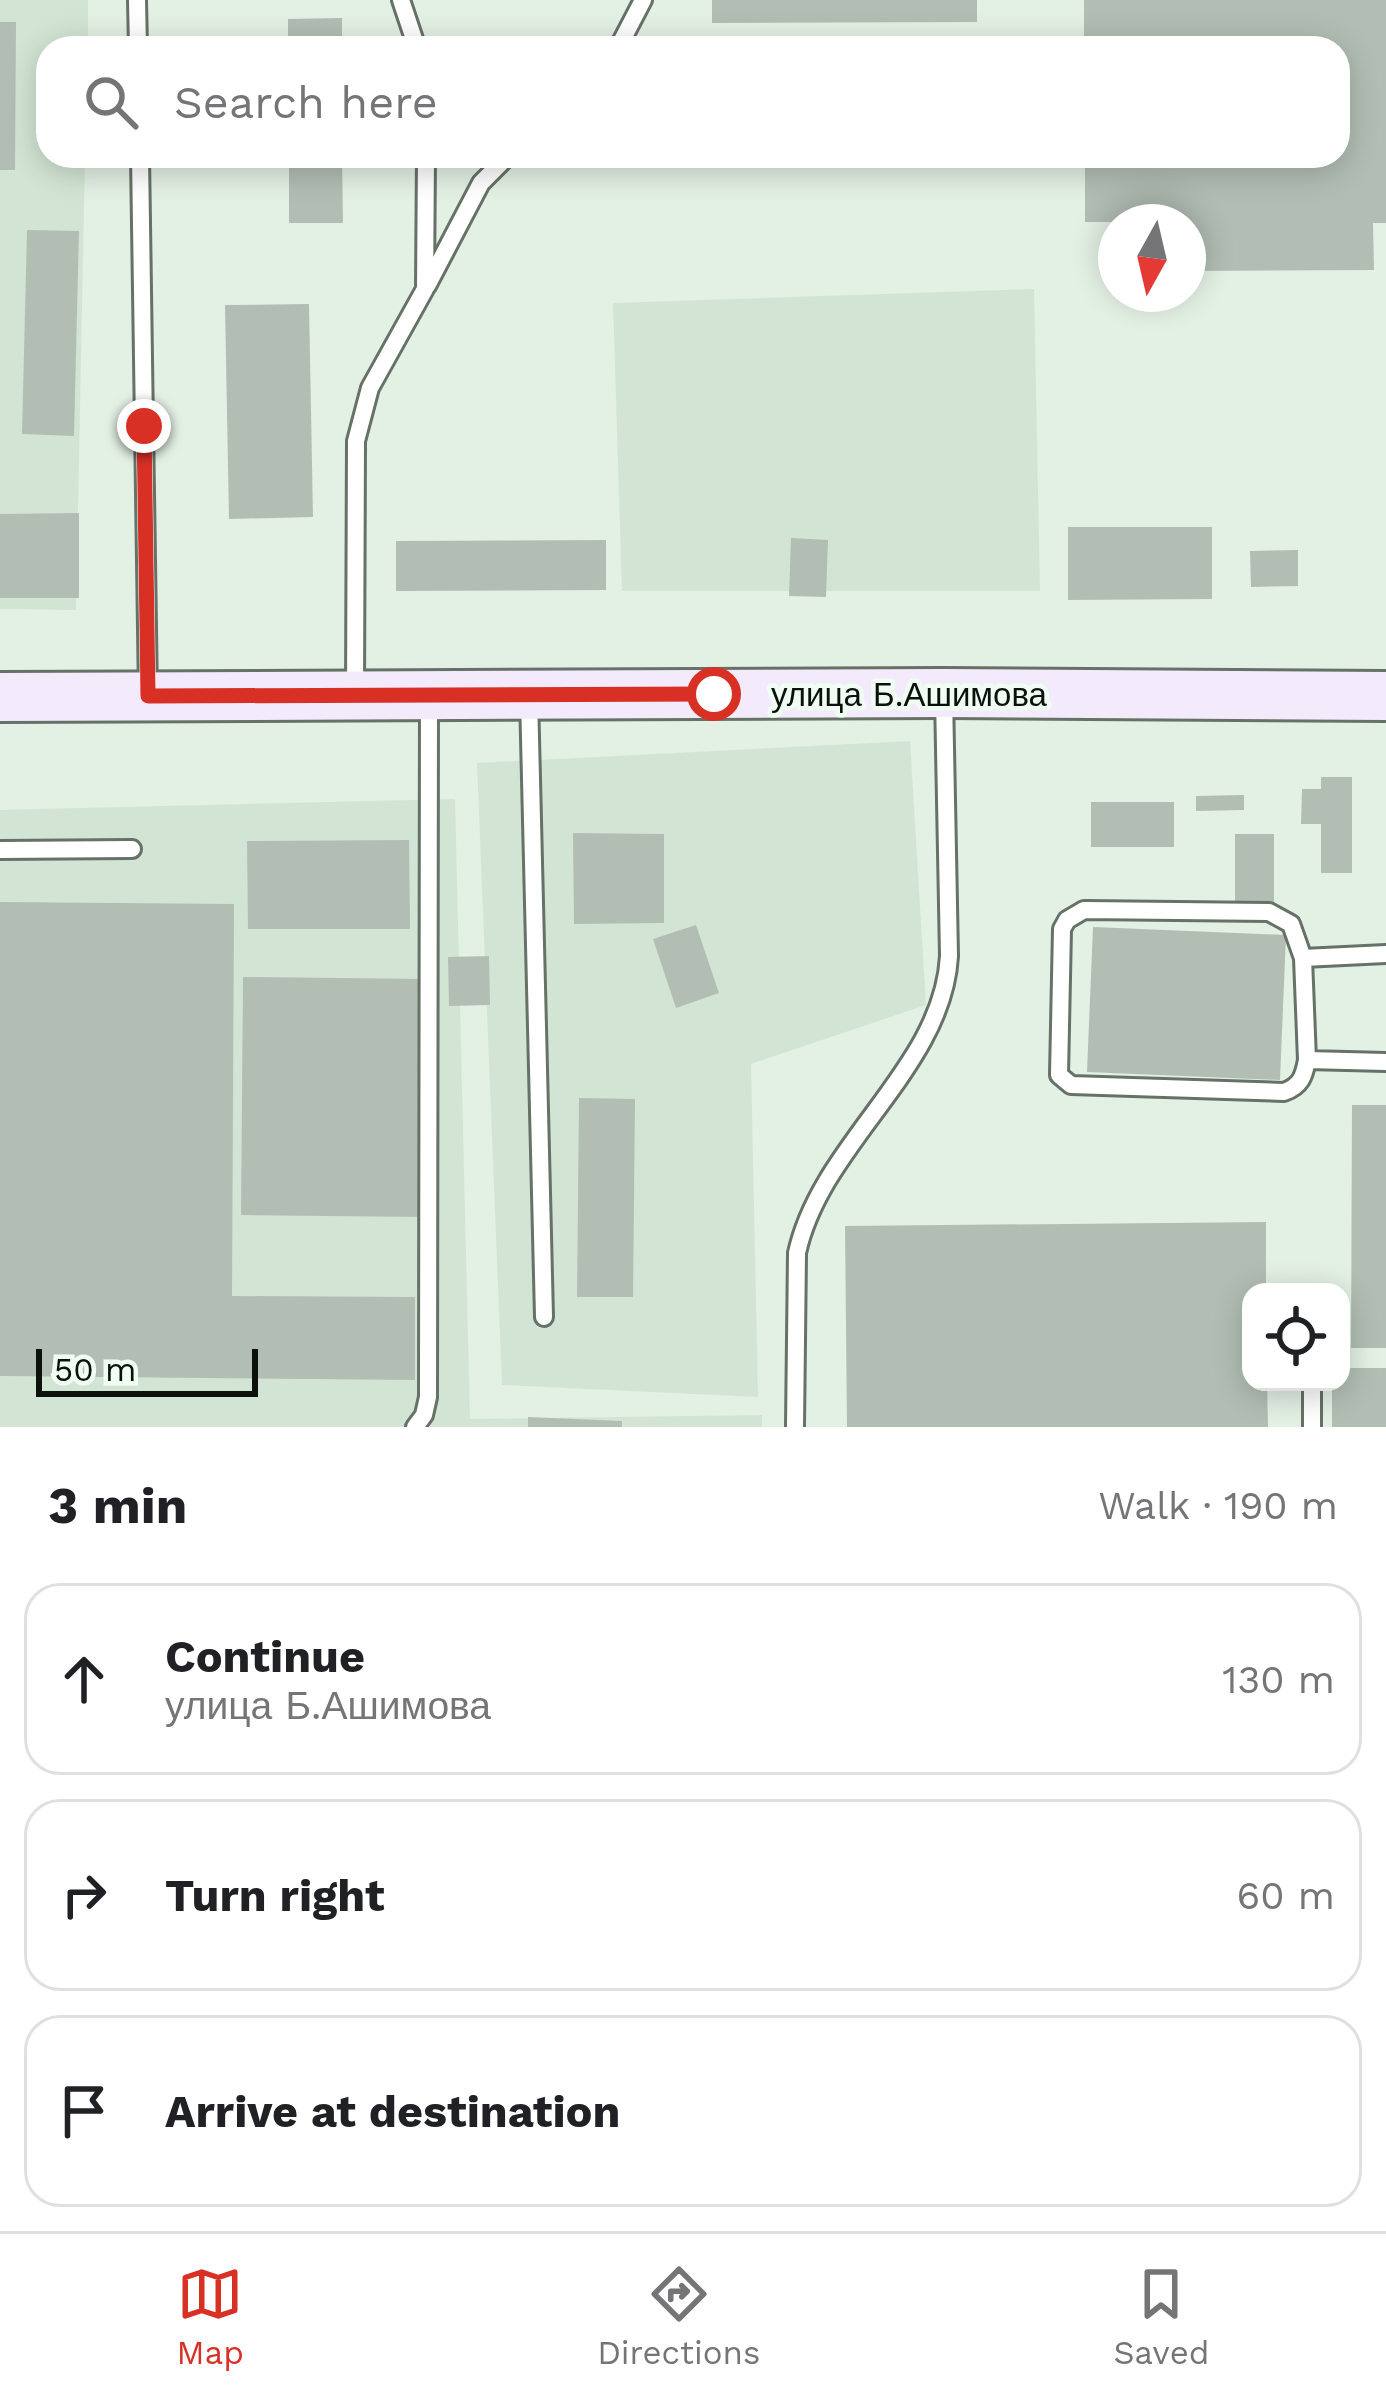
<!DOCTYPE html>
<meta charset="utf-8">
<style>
:root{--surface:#fff;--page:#f6f6f6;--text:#202124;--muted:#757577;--line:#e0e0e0;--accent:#d93025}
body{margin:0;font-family:"Work Sans",sans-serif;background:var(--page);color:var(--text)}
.controls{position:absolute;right:36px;bottom:36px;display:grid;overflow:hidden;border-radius:24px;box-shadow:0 6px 30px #0003}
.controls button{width:108px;height:108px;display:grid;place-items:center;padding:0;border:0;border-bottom:3px solid var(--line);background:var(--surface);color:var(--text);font:60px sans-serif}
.compass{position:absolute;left:1098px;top:204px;width:108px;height:108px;border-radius:50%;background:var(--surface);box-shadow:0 6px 30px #0003;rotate:188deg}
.scale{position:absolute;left:36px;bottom:30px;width:222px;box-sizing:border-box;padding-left:12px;border:6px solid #0d110d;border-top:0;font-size:33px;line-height:42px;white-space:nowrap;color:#0d110d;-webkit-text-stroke:9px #f0fdf2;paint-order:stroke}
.stop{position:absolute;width:36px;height:36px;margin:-27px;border:9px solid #d93025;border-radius:50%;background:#fff}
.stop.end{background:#d93025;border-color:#fff;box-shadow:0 3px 12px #0008}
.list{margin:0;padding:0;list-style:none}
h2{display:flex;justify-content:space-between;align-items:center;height:156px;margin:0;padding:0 48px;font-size:51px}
h2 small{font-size:39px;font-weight:400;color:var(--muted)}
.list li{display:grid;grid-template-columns:78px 1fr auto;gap:36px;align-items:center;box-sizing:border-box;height:192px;margin:0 24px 24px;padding:0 24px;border:3px solid var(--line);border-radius:36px}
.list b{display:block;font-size:45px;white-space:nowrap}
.list p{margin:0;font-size:39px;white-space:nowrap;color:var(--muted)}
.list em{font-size:39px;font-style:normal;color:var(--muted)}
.icon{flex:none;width:66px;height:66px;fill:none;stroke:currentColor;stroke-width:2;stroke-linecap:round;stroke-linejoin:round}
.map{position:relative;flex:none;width:1386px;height:1427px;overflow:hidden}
.search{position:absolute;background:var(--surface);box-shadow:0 6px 30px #0003;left:36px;right:36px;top:36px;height:132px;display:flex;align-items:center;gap:30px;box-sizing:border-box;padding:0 42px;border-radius:36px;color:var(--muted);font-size:45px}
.sheet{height:804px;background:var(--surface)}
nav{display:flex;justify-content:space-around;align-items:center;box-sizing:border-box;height:168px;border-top:3px solid var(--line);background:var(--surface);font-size:33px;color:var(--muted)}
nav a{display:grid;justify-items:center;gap:6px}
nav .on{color:var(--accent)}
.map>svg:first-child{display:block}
.built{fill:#d2e5d4}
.building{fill:#b2beb4}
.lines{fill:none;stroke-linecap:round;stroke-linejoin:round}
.lane-casing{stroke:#667167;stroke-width:22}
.secondary-casing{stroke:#667167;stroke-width:54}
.lane{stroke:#fff;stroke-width:16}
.secondary{stroke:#f3eafc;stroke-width:48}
.route{stroke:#d93025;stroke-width:15}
.labels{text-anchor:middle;stroke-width:9;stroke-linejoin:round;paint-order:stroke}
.street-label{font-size:33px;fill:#0d110d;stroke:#f0fdf2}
</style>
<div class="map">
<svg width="1386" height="1427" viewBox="0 0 1386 1427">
<rect width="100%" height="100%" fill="#e3f0e4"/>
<!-- built -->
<path class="built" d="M0,0H88V48H48V156H85L76,610L0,609Z
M1034,289L1040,591H622L613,303Z
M910,741L926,1005L751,1064L758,1397L502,1385L477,763Z
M455,799L470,1419L762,1415V1427H0V810Z"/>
<!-- building -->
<path class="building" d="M712,0H977V22L712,23Z
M1084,0H1386V223H1373L1374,270L1188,271V222H1085V156H1338V48H1084Z
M342,18V48H288V19Z
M0,22H16L15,170H0Z
M289,156H342L343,223H289Z
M27,230L79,231L74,436L22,434Z
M309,304L313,517L229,519L225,305Z
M79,513V598H0V514Z
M1068,527H1212V599L1068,600Z
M791,538L828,540L826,597L789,596Z
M606,540V590L396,591V541Z
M1298,550V586L1251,587L1250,551Z
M1321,777H1352V873H1321V824H1301L1302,789H1321Z
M1244,795V810L1196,811V796Z
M1091,802H1174V847H1091Z
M573,833L664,834V923L574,924Z
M1235,834H1274V902H1235Z
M409,840L410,929H248L247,841Z
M0,902L234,904L232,1296L415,1297V1380L0,1376Z
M696,925L719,993L676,1008L653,939Z
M1093,927L1286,935L1280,1080L1087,1072Z
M489,956L490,1005L449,1006L448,957Z
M243,977L426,979L423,1217L241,1215Z
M579,1098L635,1099L633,1297H577Z
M1352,1105H1386V1348H1351Z
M1266,1222V1292H1251V1382H1267L1268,1427H847L845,1226Z
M1341,1368H1386V1427H1332V1382H1341Z
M528,1417L622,1421V1427H528Z"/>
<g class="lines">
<defs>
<path id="lane" d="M137,0L138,48
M401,0L417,48
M618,48L643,0
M140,156L148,695
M427,286L481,183L508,156
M355,694L356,441L370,388L425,289L426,156
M529,696L544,1317
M0,850L132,849
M1303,958L1307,1060C1304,1076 1301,1086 1284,1092L1071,1085L1059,1075L1062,929L1067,920L1084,910L1269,912L1291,924L1303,958L1386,954
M1307,1060L1386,1062
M1312,1382V1427
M415,1427L424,1415L428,1397L429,696
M795,1427L797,1253C821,1143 943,1068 949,956L944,696"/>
<path id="secondary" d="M0,697L944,693L1386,696"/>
</defs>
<!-- lane casing -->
<use href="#lane" class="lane-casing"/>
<!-- secondary casing -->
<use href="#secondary" class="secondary-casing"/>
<!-- lane -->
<use href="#lane" class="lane"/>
<!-- secondary -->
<use href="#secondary" class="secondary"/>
</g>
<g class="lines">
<!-- route -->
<path class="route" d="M144,426L148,696L714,694"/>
</g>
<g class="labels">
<!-- street labels -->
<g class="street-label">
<text x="909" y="706">улица Б.Ашимова</text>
</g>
</g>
</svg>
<div class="controls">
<button><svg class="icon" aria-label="locate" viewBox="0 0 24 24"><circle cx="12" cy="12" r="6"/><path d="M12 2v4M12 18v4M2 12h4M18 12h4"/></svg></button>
</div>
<svg class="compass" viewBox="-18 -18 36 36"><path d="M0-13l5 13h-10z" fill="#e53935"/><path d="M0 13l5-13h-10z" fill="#757577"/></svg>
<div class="scale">50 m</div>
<div class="stop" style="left:714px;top:694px"></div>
<div class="stop end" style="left:144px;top:426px"></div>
<div class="search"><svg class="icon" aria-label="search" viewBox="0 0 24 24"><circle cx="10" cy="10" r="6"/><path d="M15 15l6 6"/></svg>Search here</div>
</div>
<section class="sheet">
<h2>3 min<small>Walk · 190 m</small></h2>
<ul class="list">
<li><svg class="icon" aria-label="ahead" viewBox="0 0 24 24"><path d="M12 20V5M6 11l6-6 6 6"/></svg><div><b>Continue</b><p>улица Б.Ашимова</p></div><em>130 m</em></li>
<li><svg class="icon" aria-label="right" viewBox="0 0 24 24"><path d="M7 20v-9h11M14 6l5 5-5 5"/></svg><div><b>Turn right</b></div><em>60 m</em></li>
<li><svg class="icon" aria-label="arrive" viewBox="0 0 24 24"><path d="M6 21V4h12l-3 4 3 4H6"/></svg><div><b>Arrive at destination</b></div></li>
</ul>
</section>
<nav>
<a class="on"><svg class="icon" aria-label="map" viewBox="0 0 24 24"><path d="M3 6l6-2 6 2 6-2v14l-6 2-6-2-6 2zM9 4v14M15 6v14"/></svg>Map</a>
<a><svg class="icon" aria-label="directions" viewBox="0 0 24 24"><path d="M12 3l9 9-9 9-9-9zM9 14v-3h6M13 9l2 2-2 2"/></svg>Directions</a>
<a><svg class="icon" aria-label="saved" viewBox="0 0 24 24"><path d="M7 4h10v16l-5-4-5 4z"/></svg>Saved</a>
</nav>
